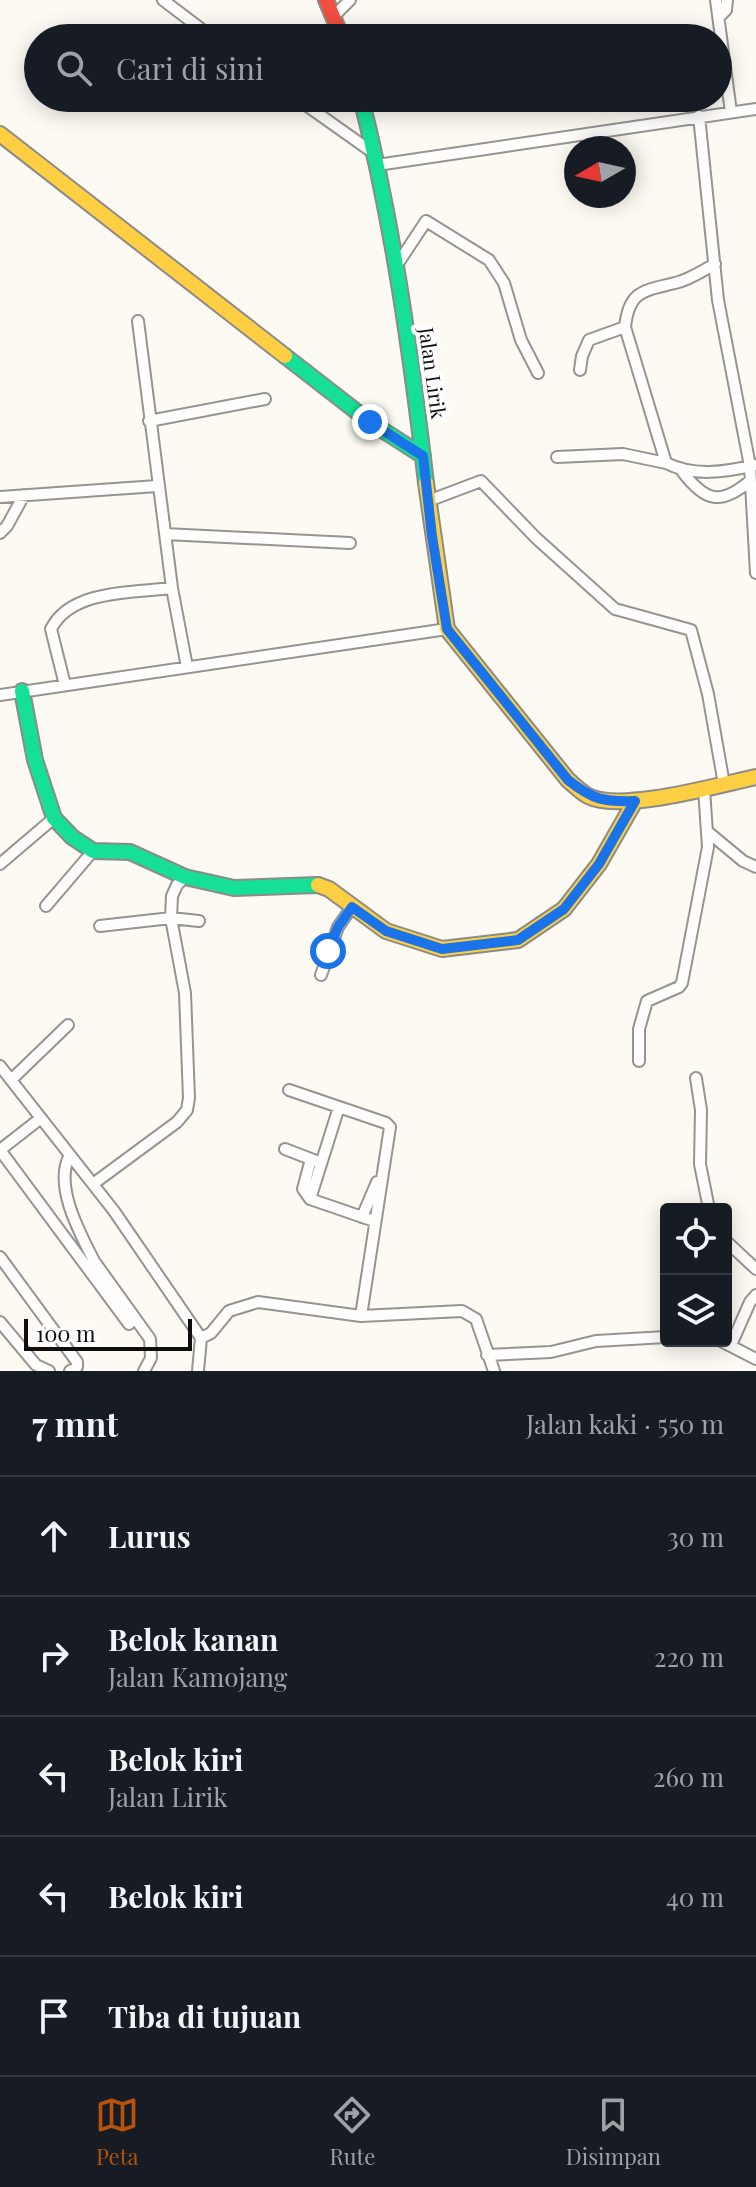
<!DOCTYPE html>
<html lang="id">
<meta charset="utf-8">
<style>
:root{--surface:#171b24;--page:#242831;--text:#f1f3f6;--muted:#9ea1a6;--line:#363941;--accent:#b45309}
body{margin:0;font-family:"Playfair Display",serif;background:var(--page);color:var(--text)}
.controls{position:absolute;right:24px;bottom:24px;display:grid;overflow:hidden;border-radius:8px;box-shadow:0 4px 20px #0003}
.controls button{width:72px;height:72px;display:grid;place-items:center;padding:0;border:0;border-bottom:2px solid var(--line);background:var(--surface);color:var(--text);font:40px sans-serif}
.compass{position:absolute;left:564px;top:136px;width:72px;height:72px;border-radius:50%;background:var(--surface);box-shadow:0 4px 20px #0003;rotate:261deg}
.scale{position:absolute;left:24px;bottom:20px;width:168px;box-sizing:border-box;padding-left:8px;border:4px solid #0e0e0e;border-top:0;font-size:22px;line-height:28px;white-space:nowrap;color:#0e0e0e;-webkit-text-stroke:6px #fff;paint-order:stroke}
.stop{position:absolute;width:24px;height:24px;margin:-18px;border:6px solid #1a73e8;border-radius:50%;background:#fff}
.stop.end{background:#1a73e8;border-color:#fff;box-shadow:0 2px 8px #0008}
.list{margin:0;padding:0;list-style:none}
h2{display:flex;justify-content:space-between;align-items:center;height:104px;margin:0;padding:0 32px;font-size:34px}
h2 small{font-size:26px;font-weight:400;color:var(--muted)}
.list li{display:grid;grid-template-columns:52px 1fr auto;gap:24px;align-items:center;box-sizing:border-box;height:120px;padding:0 32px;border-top:2px solid var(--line)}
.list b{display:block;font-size:30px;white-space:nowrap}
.list p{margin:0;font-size:26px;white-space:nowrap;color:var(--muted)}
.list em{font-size:26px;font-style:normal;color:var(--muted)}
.icon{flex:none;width:44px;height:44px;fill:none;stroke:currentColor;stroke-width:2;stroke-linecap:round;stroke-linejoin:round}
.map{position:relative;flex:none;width:756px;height:1371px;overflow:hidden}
.search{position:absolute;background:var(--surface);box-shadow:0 4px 20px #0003;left:24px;right:24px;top:24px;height:88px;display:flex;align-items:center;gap:20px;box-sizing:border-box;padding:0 28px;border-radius:44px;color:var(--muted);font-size:30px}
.sheet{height:704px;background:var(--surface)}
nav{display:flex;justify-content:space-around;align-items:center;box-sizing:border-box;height:112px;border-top:2px solid var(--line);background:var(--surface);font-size:22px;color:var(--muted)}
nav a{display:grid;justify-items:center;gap:4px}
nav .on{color:var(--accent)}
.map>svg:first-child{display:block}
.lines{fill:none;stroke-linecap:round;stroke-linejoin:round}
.street-casing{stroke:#959491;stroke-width:14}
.fast-casing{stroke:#8c8b87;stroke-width:18}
.slow-casing{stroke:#8c8b87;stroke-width:18}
.jam-casing{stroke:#8c8b87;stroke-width:18}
.street{stroke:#fffefd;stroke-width:10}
.fast{stroke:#16e098;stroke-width:14}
.slow{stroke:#ffcf43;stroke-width:14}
.jam{stroke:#f24e42;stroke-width:14}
.route{stroke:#1a73e8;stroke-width:10}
.labels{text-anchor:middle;stroke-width:8;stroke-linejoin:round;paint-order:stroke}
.street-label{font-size:20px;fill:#0e0e0e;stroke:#fff}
</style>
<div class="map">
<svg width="756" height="1371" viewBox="0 0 756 1371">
<rect width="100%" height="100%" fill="#fcfaf2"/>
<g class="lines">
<defs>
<path id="street" d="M163,0L213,38
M716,0L731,112
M334,16L350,0
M719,17L726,10L727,0
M296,98L375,154
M699,116L718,300L750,466L756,573
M377,165L756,109
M715,264C702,271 689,280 675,283C644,291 629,290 625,327L666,463C694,477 725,472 755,465
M395,268L426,221L489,260L504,283L521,340L538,373
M138,321L172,588L187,667
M580,370L582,356L589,340L625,327
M149,421L265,399
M557,457L623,454L666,463
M682,471C705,502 721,506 751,480
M0,497L157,486
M428,501L481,481L536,538L615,609L691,630L708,694L724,784
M0,533L7,526L24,495
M165,534L350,543
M65,685L51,629C71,589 133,593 172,588
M0,695L447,629
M708,832L743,861L756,867
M0,864L54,818
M46,906L93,851
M100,926L171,918L199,921
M321,975L338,927L352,907
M639,1061V1029L647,1001L679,987L682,983L708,847L704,789
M0,1066L114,1211L201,1338L198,1371
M696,1078L701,1110L700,1164L709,1209
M11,1080L68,1025
M289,1090L386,1123L390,1127L361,1316
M339,1107L310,1199L374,1221
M285,1149L316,1161
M0,1150L129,1324
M0,1150L41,1118
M70,1155C53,1185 80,1233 94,1261L150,1339L151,1358L144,1371
M93,1184L177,1122L187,1110L189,1098L185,993L171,918L172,896L177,885L185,877
M310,1199L303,1189L311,1159
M362,1217L377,1182
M726,1241L756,1269
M0,1257L77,1362V1367L70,1371
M0,1322L36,1365L49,1371
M201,1338L211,1333L229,1311L258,1302L361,1316L462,1311L476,1319L494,1371
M721,1341L756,1359
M731,1345L750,1302L756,1295
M487,1355L551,1352L596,1341L666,1337"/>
<path id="fast" d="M361,98C393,224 411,354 426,483
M285,356L370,422L423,456
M22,691L35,760L54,818L72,837L93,851L130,852L185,877L234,888L318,885"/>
<path id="slow" d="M0,134L285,356
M426,483L447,629L568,780C574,785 581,792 588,796C621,813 718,785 756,777
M318,885L329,889L386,931L442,949L518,940L564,909L599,864L635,801"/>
<path id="jam" d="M326,0L342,38"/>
</defs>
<!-- street casing -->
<use href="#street" class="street-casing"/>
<!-- fast casing -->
<use href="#fast" class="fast-casing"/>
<!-- slow casing -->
<use href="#slow" class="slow-casing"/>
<!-- jam casing -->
<use href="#jam" class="jam-casing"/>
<!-- street -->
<use href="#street" class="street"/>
<!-- fast -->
<use href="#fast" class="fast"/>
<!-- slow -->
<use href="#slow" class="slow"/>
<!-- jam -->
<use href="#jam" class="jam"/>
</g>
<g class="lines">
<!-- route -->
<path class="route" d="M328,951L338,927L352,907L386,931L442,949L518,940L564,909L599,864L635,801C604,802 593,800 568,780L447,629L432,536L423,456L370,422"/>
</g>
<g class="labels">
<!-- street labels -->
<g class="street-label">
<text transform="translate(432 373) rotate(82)" y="7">Jalan Lirik</text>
</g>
</g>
</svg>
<div class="controls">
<button><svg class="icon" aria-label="locate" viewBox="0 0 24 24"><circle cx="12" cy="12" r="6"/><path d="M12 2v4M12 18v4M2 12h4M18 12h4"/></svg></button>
<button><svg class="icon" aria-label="layers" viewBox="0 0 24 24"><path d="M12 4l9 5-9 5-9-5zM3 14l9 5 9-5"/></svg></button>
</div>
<svg class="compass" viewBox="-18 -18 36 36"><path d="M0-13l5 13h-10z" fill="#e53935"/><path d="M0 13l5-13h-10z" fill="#9ea1a6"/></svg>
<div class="scale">100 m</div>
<div class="stop" style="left:328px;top:951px"></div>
<div class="stop end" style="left:370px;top:422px"></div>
<div class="search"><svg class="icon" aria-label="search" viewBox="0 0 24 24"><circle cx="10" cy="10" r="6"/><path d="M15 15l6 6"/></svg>Cari di sini</div>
</div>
<section class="sheet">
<h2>7 mnt<small>Jalan kaki · 550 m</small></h2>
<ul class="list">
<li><svg class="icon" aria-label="ahead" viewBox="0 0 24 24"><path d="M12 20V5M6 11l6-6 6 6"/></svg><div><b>Lurus</b></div><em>30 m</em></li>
<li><svg class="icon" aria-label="right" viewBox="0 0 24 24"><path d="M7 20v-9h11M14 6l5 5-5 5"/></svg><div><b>Belok kanan</b><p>Jalan Kamojang</p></div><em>220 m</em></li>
<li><svg class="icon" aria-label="left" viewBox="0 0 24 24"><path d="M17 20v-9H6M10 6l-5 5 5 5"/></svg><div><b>Belok kiri</b><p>Jalan Lirik</p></div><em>260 m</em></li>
<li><svg class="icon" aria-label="left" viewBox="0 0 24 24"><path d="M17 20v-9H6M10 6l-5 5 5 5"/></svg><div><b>Belok kiri</b></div><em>40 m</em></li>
<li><svg class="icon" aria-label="arrive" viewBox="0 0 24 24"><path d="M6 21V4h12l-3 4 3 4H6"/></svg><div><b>Tiba di tujuan</b></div></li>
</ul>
</section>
<nav>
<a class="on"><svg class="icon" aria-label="map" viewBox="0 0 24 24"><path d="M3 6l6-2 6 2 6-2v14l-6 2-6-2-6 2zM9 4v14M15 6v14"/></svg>Peta</a>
<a><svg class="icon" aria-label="directions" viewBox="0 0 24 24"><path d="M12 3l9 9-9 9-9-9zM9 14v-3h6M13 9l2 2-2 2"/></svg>Rute</a>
<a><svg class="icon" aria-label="saved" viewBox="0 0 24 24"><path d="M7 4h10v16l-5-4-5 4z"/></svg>Disimpan</a>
</nav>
